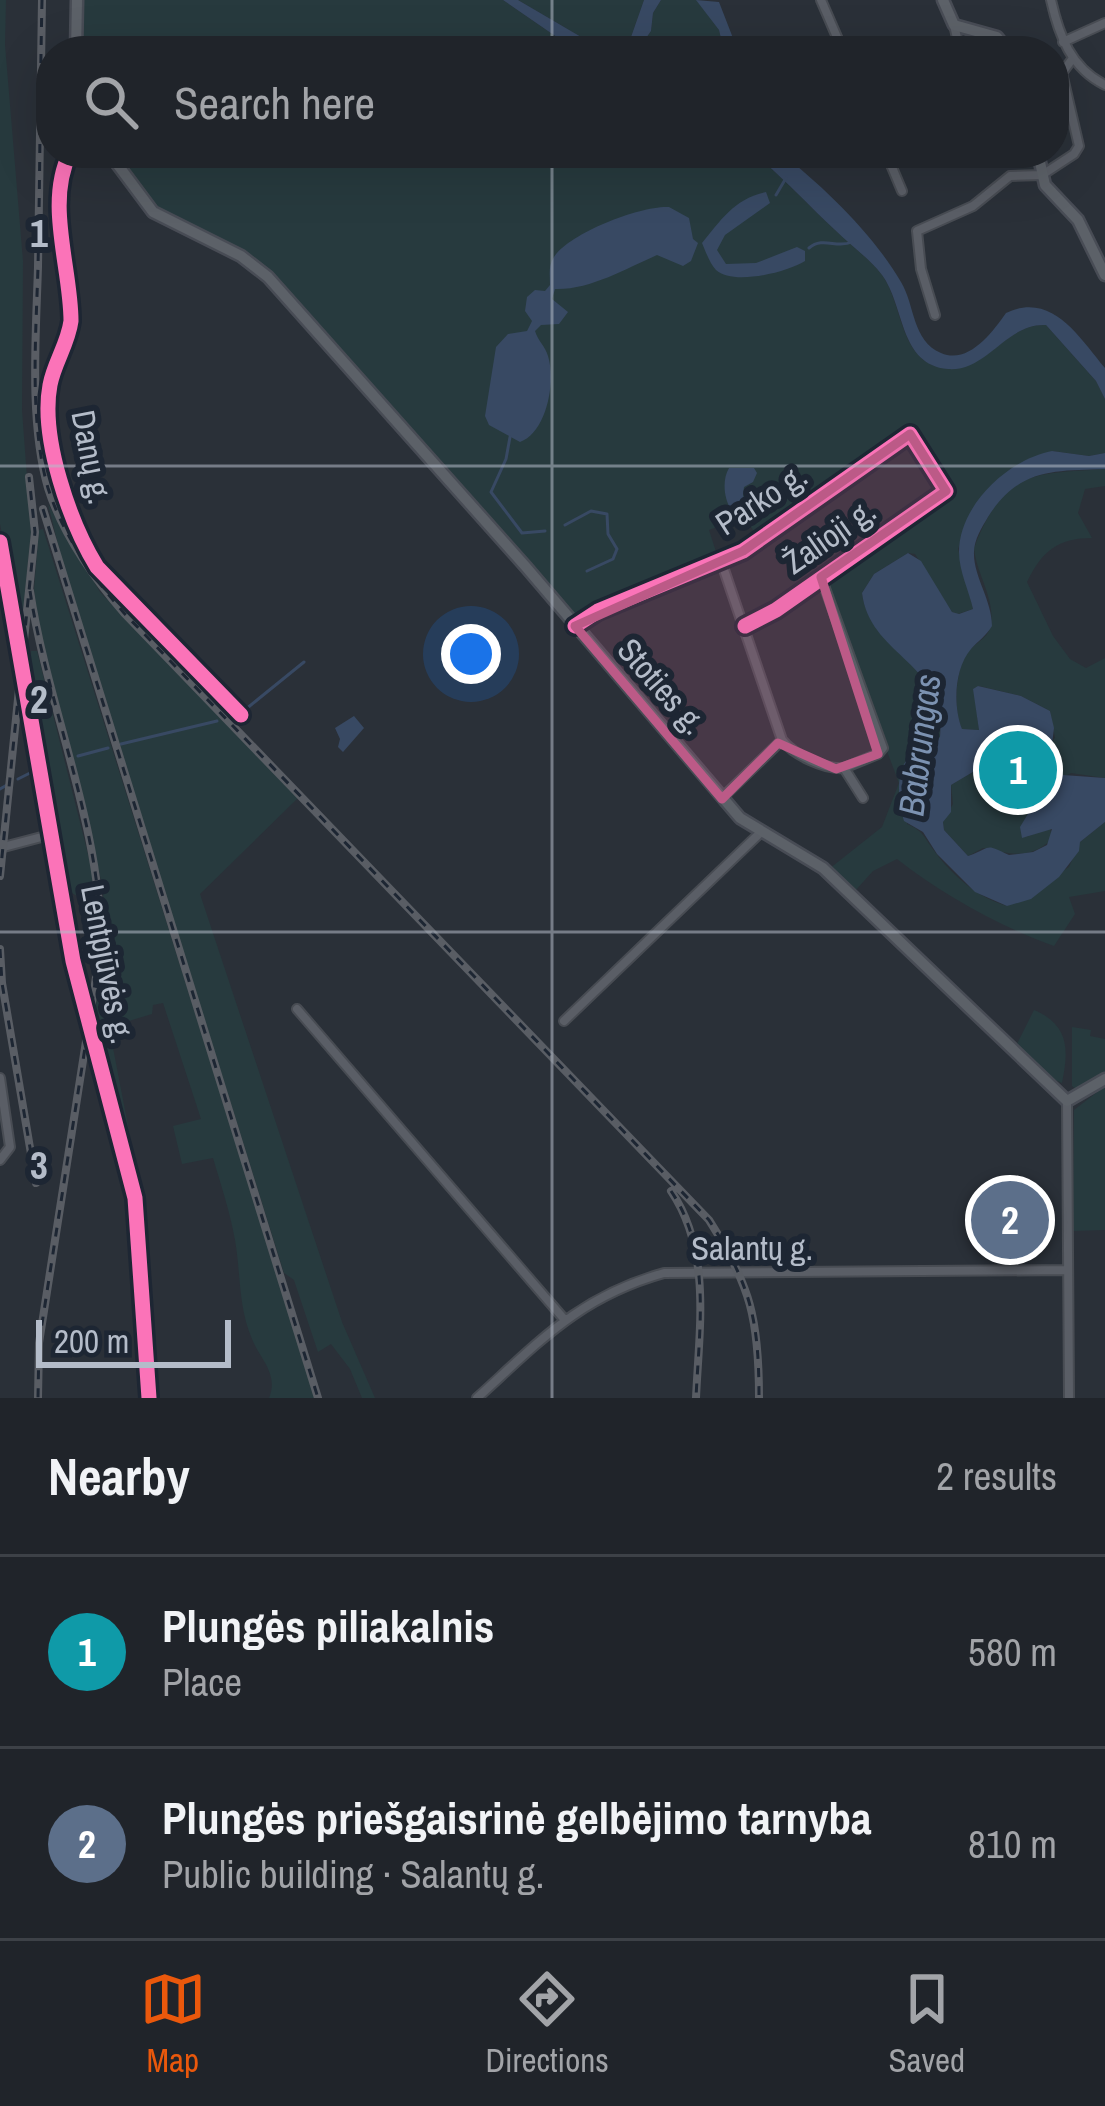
<!DOCTYPE html>
<meta charset="utf-8">
<style>
:root{--surface:#20242a;--page:#2d3036;--text:#f1f3f6;--muted:#a2a4a8;--line:#3d4147;--accent:#ea580c}
body{margin:0;font-family:"Archivo Narrow",sans-serif;background:var(--page);color:var(--text)}
.scale{position:absolute;left:36px;bottom:30px;width:195px;box-sizing:border-box;padding-left:12px;border:6px solid #b4bcc9;border-top:0;font-size:33px;line-height:42px;white-space:nowrap;color:#b4bcc9;-webkit-text-stroke:9px #1d2633;paint-order:stroke}
.you{position:absolute;left:471px;top:654px;width:42px;height:42px;margin:-30px;border:9px solid #fff;border-radius:50%;background:#1a73e8;box-shadow:0 0 0 18px #1a73e833}
.badge{display:grid;place-items:center;width:78px;height:78px;border-radius:50%;background:var(--accent);color:#fff;font-size:39px;font-weight:700}
.pin{position:absolute;translate:-50% -50%;border:6px solid #fff;box-shadow:0 3px 12px #0006}
.list{margin:0;padding:0;list-style:none}
h2{display:flex;justify-content:space-between;align-items:center;height:156px;margin:0;padding:0 48px;font-size:51px}
h2 small{font-size:39px;font-weight:400;color:var(--muted)}
.list li{display:grid;grid-template-columns:78px 1fr auto;gap:36px;align-items:center;box-sizing:border-box;height:192px;padding:0 48px;border-top:3px solid var(--line)}
.list b{display:block;font-size:45px;white-space:nowrap}
.list p{margin:0;font-size:39px;white-space:nowrap;color:var(--muted)}
.list em{font-size:39px;font-style:normal;color:var(--muted)}
.icon{flex:none;width:66px;height:66px;fill:none;stroke:currentColor;stroke-width:2;stroke-linecap:round;stroke-linejoin:round}
.map{position:relative;flex:none;width:1105px;height:1398px;overflow:hidden}
.search{position:absolute;background:var(--surface);box-shadow:0 12px 48px #0002;left:36px;right:36px;top:36px;height:132px;display:flex;align-items:center;gap:30px;box-sizing:border-box;padding:0 42px;border-radius:48px;color:var(--muted);font-size:45px}
.sheet{height:540px;background:var(--surface)}
nav{display:flex;justify-content:space-around;align-items:center;box-sizing:border-box;height:168px;border-top:3px solid var(--line);background:var(--surface);font-size:33px;color:var(--muted)}
nav a{display:grid;justify-items:center;gap:6px}
nav .on{color:var(--accent)}
.map>svg:first-child{display:block}
.green{fill:#273a3e}
.water{fill:#384963}
.lines{fill:none;stroke-linecap:round;stroke-linejoin:round}
.stream{stroke:#384963;stroke-width:3}
.minor-casing{stroke:#484c53;stroke-width:12}
.major-casing{stroke:#484c55;stroke-width:15}
.minor{stroke:#5a5e66;stroke-width:8}
.major{stroke:#5c6168;stroke-width:10}
.rail-casing{stroke:#595d64;stroke-width:8}
.rail{stroke:#1d2633;stroke-width:3;stroke-dasharray:9;stroke-linecap:butt}
.cycleway-casing{stroke:#1d2633;stroke-width:22}
.cycleway{stroke:#fb73b8;stroke-width:15}
.marked{fill:#bc5a87;fill-opacity:0.2;stroke:#bc5a87;stroke-width:9;stroke-linejoin:round}
.grid{fill:none;stroke:#b4bcc9;stroke-width:3;stroke-opacity:0.55}
.labels{text-anchor:middle;stroke-width:12;stroke-linejoin:round;paint-order:stroke}
.street-label{font-size:33px;fill:#b4bcc9;stroke:#1d2633}
.water-label{font-size:36px;font-style:italic;fill:#7c92b1;stroke:#1d2633}
.grid-label{font-size:39px;text-anchor:middle;font-weight:bold;fill:#b4bcc9;stroke:#1d2633;stroke-width:12;stroke-linejoin:round;paint-order:stroke}
</style>
<div class="map">
<svg width="1105" height="1398" viewBox="0 0 1105 1398">
<rect width="100%" height="100%" fill="#2a3038"/>
<!-- green -->
<path class="green" d="M0,0H6L5,45L23,261L22,410L31,532L21,635L0,524Z
M82,0H503L577,51H81Z
M518,0H644L631,37L622,48H600Z
M661,0H697L719,30L724,51H637L651,31L653,13Z
M115,153H753C783,177 807,204 835,230C850,245 870,259 882,275C904,305 899,366 948,368C987,371 1006,323 1046,325L1096,381L1105,399V453L1089,456L1052,451L970,514L958,549L973,609L958,614L952,612L915,554L908,553L874,574L862,593C870,654 945,661 940,737L919,749L907,824C924,831 925,839 935,852C953,876 978,898 1007,906L1069,867L1080,842L1105,822V891L1069,897L1075,914L1054,946C999,926 943,895 897,859L873,871L854,892L829,869L882,827L899,783L821,577L947,492L912,432L756,535L745,517L709,530L718,558L576,617L269,271C237,244 195,236 162,212C142,197 129,173 115,153Z
M1105,469V486L1085,489L1078,513L1092,538C1058,538 1042,551 1027,582L1053,636L1070,659L1086,668L1105,658V778L1071,773L1053,782L1026,837L1050,828L1052,839C1030,860 1010,854 983,848L968,856L944,830L943,822L953,804L951,785L983,766L1016,728L1034,744L1046,747L1055,738L1050,711L1021,696L979,686L974,689L979,730L962,729C953,708 955,673 967,653C975,642 989,639 991,624C995,598 976,573 974,548C1004,470 1031,474 1105,469Z
M48,504L100,592L298,798L200,894L342,1322L375,1398H362L350,1369L331,1344L318,1352L294,1280L284,1273L68,585Z
M43,529L316,1398H269C279,1374 260,1359 252,1339C238,1306 241,1275 235,1240C230,1212 221,1185 213,1158L182,1164L173,1126L201,1119L163,1003L153,1005L152,1014L109,1027L130,1136L123,1141L93,1021L105,956L103,888L39,629L34,589L39,530Z
M31,651H37L94,878L81,898L68,891L32,685Z
M1034,1010C1069,1025 1069,1049 1062,1083L1049,1077L1016,1046Z
M1072,1027L1091,1030L1090,1036L1105,1039V1073L1077,1090L1072,1086Z
M1105,1086V1230L1073,1231L1074,1110Z"/>
<!-- water -->
<path class="water" d="M503,0H518L600,48H622L631,37L644,0H661L653,13L651,31L637,51H577Z
M696,0L719,2L738,51H724L719,30Z
M753,153H781C824,187 873,234 901,282C915,305 912,341 941,353C968,365 992,333 1006,313C1052,291 1079,337 1105,368V399L1096,381L1046,325C1006,323 987,372 948,369C899,365 905,306 882,275C870,259 850,245 835,230C807,204 783,177 753,153Z
M766,192L770,203L725,235L717,250L726,264L756,263L797,247L805,251V261C788,272 733,286 716,270C710,264 705,250 702,243C720,221 735,198 766,192Z
M669,207L689,218L693,239L698,243L691,261L683,266L657,255C625,269 590,290 555,289L552,299L568,312L559,324L541,325L535,331C538,341 545,346 548,356C556,381 547,432 520,442L489,425L485,416L496,347L508,334L527,331L532,321L525,311L527,297L535,290L545,291L550,285C550,275 548,266 554,257C569,233 642,205 669,207Z
M1052,451L1089,456L1105,453V469C1053,471 1019,468 988,517C982,527 974,540 974,552C973,576 992,600 992,626C986,636 979,640 971,649C954,669 953,706 962,729L979,730L973,689L978,686L1021,696L1050,711L1054,728L1052,744L1040,747L1020,729L1011,730L983,766L951,785V812L943,822L944,830L968,856C994,847 983,843 1009,855L1033,852L1047,845L1052,829L1022,838L1020,827L1043,789L1063,775L1105,778V822L1080,842L1079,851L1059,877L1031,899L1007,906L975,892L937,854L923,832L904,821C898,800 894,768 913,753C922,746 931,745 940,737C946,661 870,657 862,593L874,574L908,553L921,561L952,612L959,614L973,609C969,591 959,571 959,552C959,505 1009,459 1052,451Z
M729,468H754L757,473L753,482L744,487L743,496L748,501L745,515L737,516C724,506 721,481 729,468Z
M354,716L364,728L343,752L338,747L340,739L335,728Z"/>
<g class="lines">
<!-- stream -->
<path class="stream" d="M776,195L786,178
M809,248C823,236 837,249 852,242
M510,437L506,459L491,492L522,533L545,531
M565,525L591,511L607,514L608,534L617,549L613,559L587,571
M246,709L304,662
M121,744L217,721
M78,756L108,748
M18,779L34,771
M0,789L7,785"/>
<defs>
<path id="minor" d="M821,0L843,51
M1051,0C1059,36 1071,68 1105,85
M954,25L960,51
M1063,42L1105,23
M70,153C45,203 71,268 71,321C68,344 54,363 50,385C40,438 70,523 97,567L241,715
M886,153L902,191
M935,315L921,269L917,231L973,206L1010,176L1042,175L1074,154L1079,146L1062,73L1073,58
M0,542L73,961L135,1198L149,1398
M721,561L782,740C794,755 825,770 844,768L863,798
M821,577L883,748L878,754L844,768
M576,625L598,611L743,551L910,434L946,491L776,610L745,626
M723,797L781,741
M0,848L53,834
M297,1009L564,1319
M564,1021L760,833
M0,1078L10,1147L0,1160
M1067,1101L1069,1398
M477,1398C540,1341 579,1297 664,1273L1068,1270"/>
<path id="major" d="M943,0L954,25L997,37L1008,51
M76,51L77,0
M109,153L153,212L241,256L268,277L526,567L740,818L823,868L1067,1101L1105,1079
M1038,153L1045,185L1078,220L1105,275"/>
</defs>
<!-- minor casing -->
<use href="#minor" class="minor-casing"/>
<!-- major casing -->
<use href="#major" class="major-casing"/>
<!-- minor -->
<use href="#minor" class="minor"/>
<!-- major -->
<use href="#major" class="major"/>
<defs>
<path id="rail" d="M42,0C40,89 40,178 38,267C36,335 29,422 48,488C63,535 92,576 124,613L709,1220C751,1286 759,1320 759,1398
M43,509L318,1398
M30,591C48,709 101,825 101,945L39,1343L38,1398
M0,876L35,532L29,477
M0,949L2,983L36,1183
M671,1191C712,1251 699,1330 696,1398"/>
</defs>
<!-- rail casing -->
<use href="#rail" class="rail-casing"/>
<!-- rail -->
<use href="#rail" class="rail"/>
<defs>
<path id="cycleway" d="M70,153C45,203 71,268 71,321C68,344 54,363 50,385C40,438 70,523 97,567L241,715
M0,542L73,961L135,1198L149,1398
M575,626L598,611L743,551L910,434L946,491L776,610L745,626"/>
</defs>
<!-- cycleway casing -->
<use href="#cycleway" class="cycleway-casing"/>
<!-- cycleway -->
<use href="#cycleway" class="cycleway"/>
</g>
<!-- marked area -->
<path class="marked" d="M910,434L946,491L821,577L878,754L836,769L778,743L722,799L575,626L743,551Z"/>
<!-- grid -->
<path class="grid" d="M552,0V51M552,153V1398M0,466H1105M0,932H1105"/>
<g class="labels">
<!-- street labels -->
<g class="street-label">
<text transform="translate(92 457) rotate(79)" y="12">Danų g.</text>
<text transform="translate(761 499) rotate(-33)" y="12">Parko g.</text>
<text transform="translate(829 536) rotate(-35)" y="12">Žalioji g.</text>
<text transform="translate(662 686) rotate(49)" y="12">Stoties g.</text>
<text transform="translate(108 964) rotate(79)" y="12">Lentpjūvės g.</text>
<text x="752" y="1260">Salantų g.</text>
</g>
<!-- water labels -->
<g class="water-label">
<text transform="translate(919 745) rotate(-83)" y="13">Babrungas</text>
</g>
</g>
<g class="grid-label">
<text x="39" y="247">1</text>
<text x="39" y="713">2</text>
<text x="39" y="1179">3</text>
</g>
</svg>
<div class="scale">200 m</div>
<div class="you"></div>
<div class="pin badge" style="left:1018px;top:770px;background:#0f9aa8">1</div>
<div class="pin badge" style="left:1010px;top:1220px;background:#5c6f8a">2</div>
<div class="search"><svg class="icon" aria-label="search" viewBox="0 0 24 24"><circle cx="10" cy="10" r="6"/><path d="M15 15l6 6"/></svg>Search here</div>
</div>
<section class="sheet">
<h2>Nearby<small>2 results</small></h2>
<ul class="list">
<li><span class="badge" style="background:#0f9aa8">1</span><div><b>Plungės piliakalnis</b><p>Place</p></div><em>580 m</em></li>
<li><span class="badge" style="background:#5c6f8a">2</span><div><b>Plungės priešgaisrinė gelbėjimo tarnyba</b><p>Public building · Salantų g.</p></div><em>810 m</em></li>
</ul>
</section>
<nav>
<a class="on"><svg class="icon" aria-label="map" viewBox="0 0 24 24"><path d="M3 6l6-2 6 2 6-2v14l-6 2-6-2-6 2zM9 4v14M15 6v14"/></svg>Map</a>
<a><svg class="icon" aria-label="directions" viewBox="0 0 24 24"><path d="M12 3l9 9-9 9-9-9zM9 14v-3h6M13 9l2 2-2 2"/></svg>Directions</a>
<a><svg class="icon" aria-label="saved" viewBox="0 0 24 24"><path d="M7 4h10v16l-5-4-5 4z"/></svg>Saved</a>
</nav>
